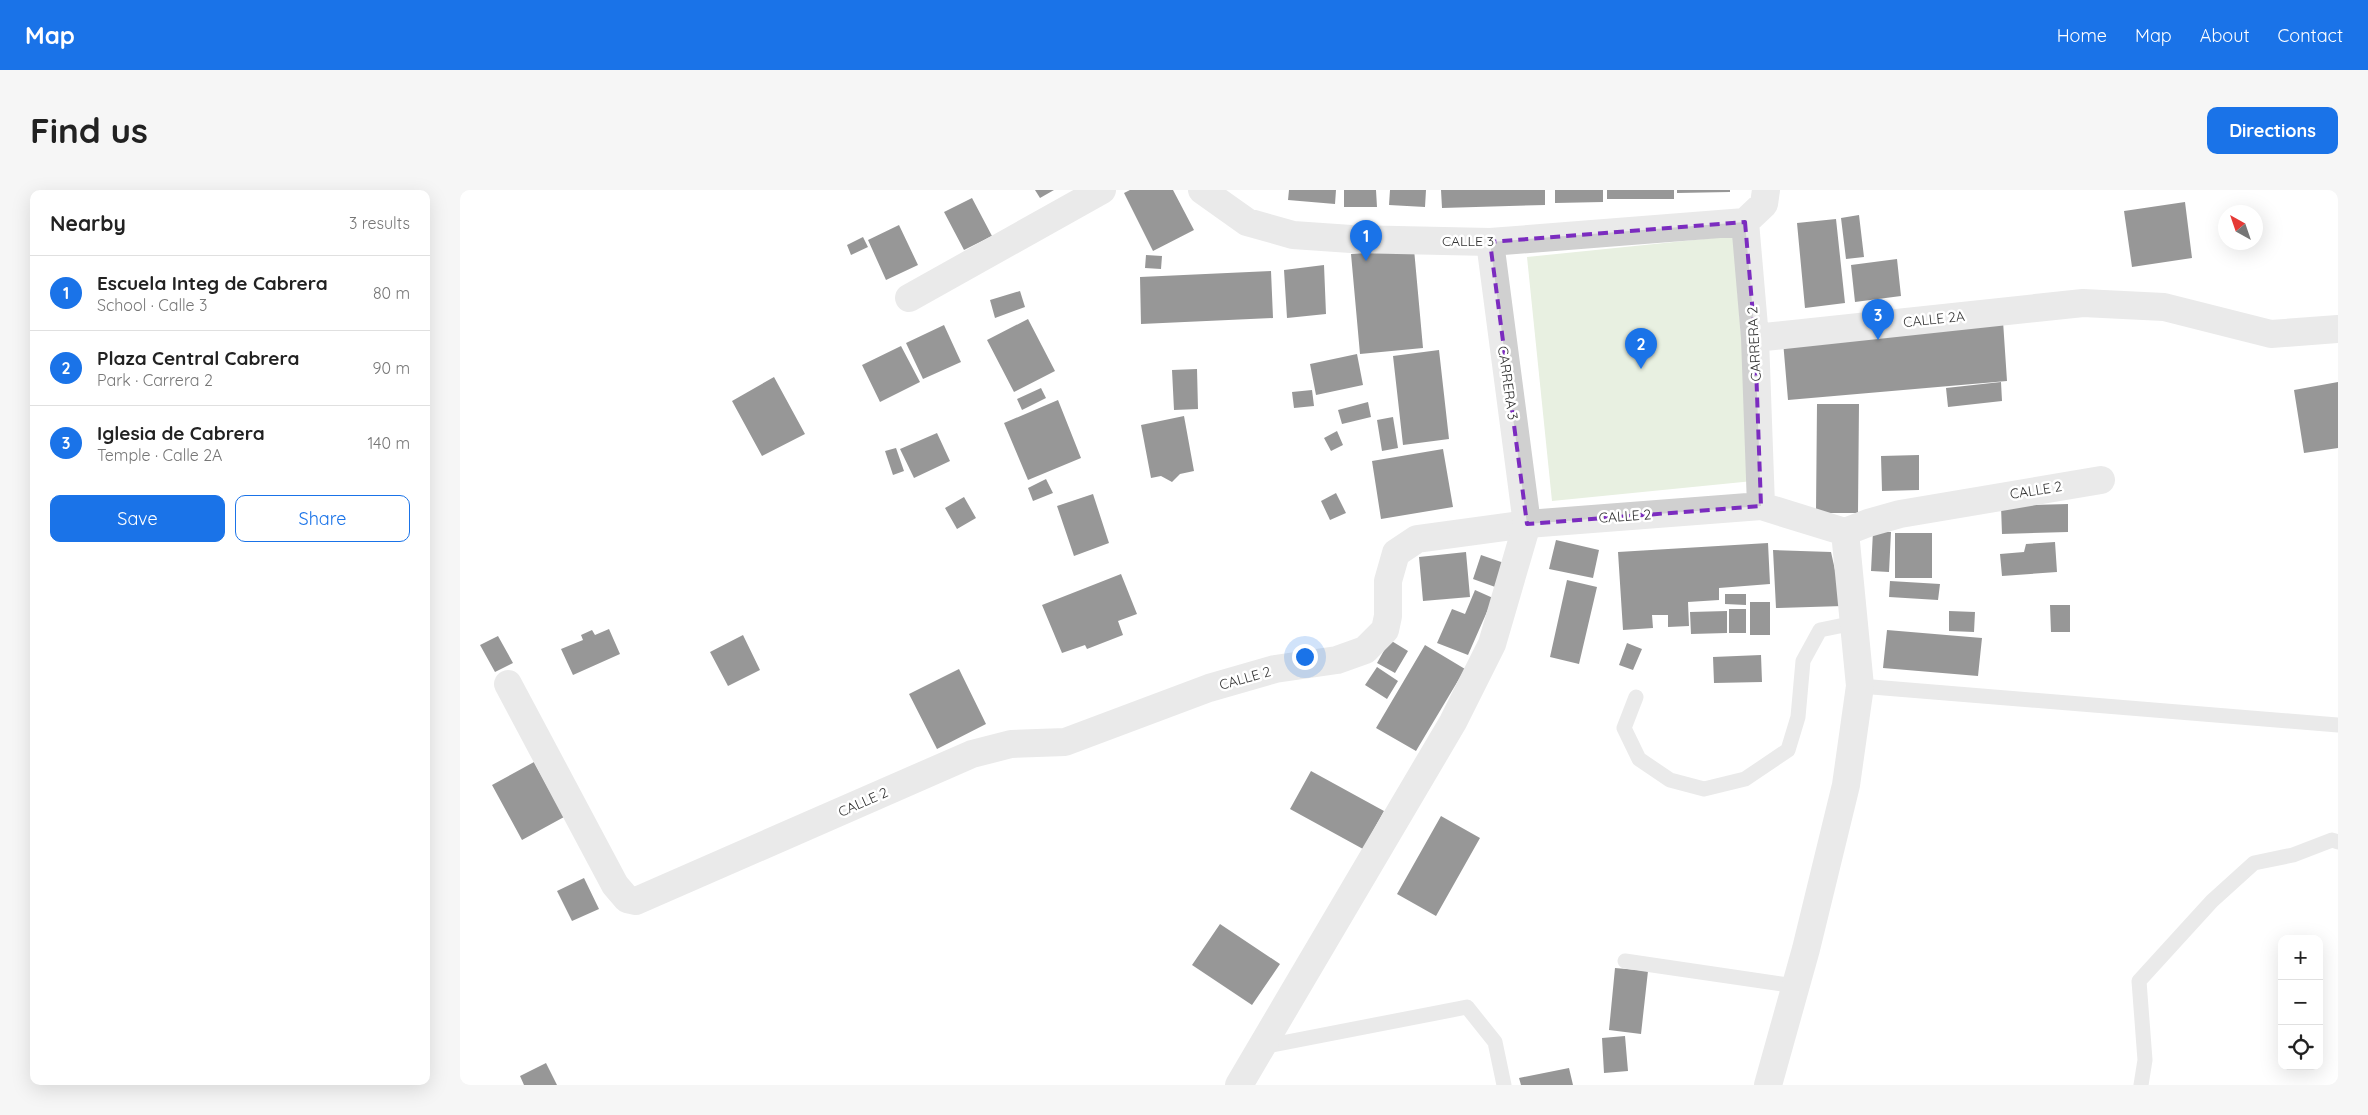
<!DOCTYPE html>
<meta charset="utf-8">
<style>
:root{--surface:#fff;--page:#f6f6f6;--text:#222;--muted:#767676;--line:#e0e0e0;--accent:#1a73e8}
body{margin:0;font-family:Quicksand,sans-serif;background:var(--page);color:var(--text)}
.controls{position:absolute;right:15px;bottom:15px;display:grid;overflow:hidden;border-radius:10px;box-shadow:0 5px 20px #0002}
.controls button{width:45px;height:45px;display:grid;place-items:center;padding:0;border:0;border-bottom:1px solid var(--line);background:var(--surface);color:var(--text);font:25px sans-serif}
.compass{position:absolute;left:1758px;top:15px;width:45px;height:45px;border-radius:50%;background:var(--surface);box-shadow:0 5px 20px #0002;rotate:320deg}
.you{position:absolute;left:844px;top:466px;width:18px;height:18px;margin:-12px;border:4px solid #fff;border-radius:50%;background:#1a73e8;box-shadow:0 0 0 8px #1a73e833}
.badge{display:grid;place-items:center;width:32px;height:32px;border-radius:50%;background:var(--accent);color:#fff;font-size:16px;font-weight:700}
.pin{position:absolute;translate:-50% -41px;filter:drop-shadow(0 1px 2px #0008)}
.pin::after{content:'';position:absolute;top:26px;width:18px;height:15px;background:inherit;clip-path:polygon(0 0,100% 0,50% 100%)}
.list{margin:0;padding:0;list-style:none}
h2{display:flex;justify-content:space-between;align-items:center;height:65px;margin:0;padding:0 20px;font-size:21px}
h2 small{font-size:16px;font-weight:400;color:var(--muted)}
.list li{display:grid;grid-template-columns:32px 1fr auto;gap:15px;align-items:center;box-sizing:border-box;height:75px;padding:0 20px;border-top:1px solid var(--line)}
.list b{display:block;font-size:19px;white-space:nowrap}
.list p{margin:0;font-size:16px;white-space:nowrap;color:var(--muted)}
.list em{font-size:16px;font-style:normal;color:var(--muted)}
.actions{display:flex;gap:10px;padding:15px 20px}
.actions a{flex:1;padding:11px 0;border:1px solid var(--accent);border-radius:10px;text-align:center;font-size:18px;color:var(--accent)}
.actions .main{background:var(--accent);color:#fff}
.icon{flex:none;width:28px;height:28px;fill:none;stroke:currentColor;stroke-width:2;stroke-linecap:round;stroke-linejoin:round}
.map{position:relative;flex:none;width:1878px;height:895px;overflow:hidden;border-radius:10px}
header{display:flex;align-items:center;gap:30px;box-sizing:border-box;height:70px;padding:0 25px;background:var(--accent);color:#fff}
header strong{font-size:24px}
nav{display:flex;gap:28px;margin-inline-start:auto;font-size:18px}
.intro{display:flex;align-items:center;justify-content:space-between;box-sizing:border-box;height:120px;padding:0 30px}
h1{margin:0;font-size:35px}
.button{padding:12px 22px;border-radius:10px;background:var(--accent);color:#fff;font-size:18px;font-weight:700}
main{display:flex;gap:30px;padding:0 30px}
aside{flex:1;background:var(--surface);border-radius:10px;box-shadow:0 5px 20px #0002}
.map>svg:first-child{display:block}
.green{fill:#e8f0e1}
.building{fill:#1a1a1a}
.lines{fill:none;stroke-linecap:round;stroke-linejoin:round}
.service{stroke:#d0d0d0;stroke-width:15}
.minor{stroke:#d0d0d0;stroke-width:28}
.tertiary{stroke:#d0d0d0;stroke-width:28}
.marked{fill:none;stroke:#7b2cbf;stroke-width:4;stroke-dasharray:10 6;stroke-linejoin:round}
.labels{text-anchor:middle;stroke-width:5;stroke-linejoin:round;paint-order:stroke}
.street-label{font-size:14px;fill:#333;stroke:#fff}
</style>
<header>
<strong>Map</strong>
<nav><a>Home</a><a>Map</a><a>About</a><a>Contact</a></nav>
</header>
<div class="intro"><h1>Find us</h1><a class="button">Directions</a></div>
<main>
<aside>
<h2>Nearby<small>3 results</small></h2>
<ul class="list">
<li><span class="badge">1</span><div><b>Escuela Integ de Cabrera</b><p>School · Calle 3</p></div><em>80 m</em></li>
<li><span class="badge">2</span><div><b>Plaza Central Cabrera</b><p>Park · Carrera 2</p></div><em>90 m</em></li>
<li><span class="badge">3</span><div><b>Iglesia de Cabrera</b><p>Temple · Calle 2A</p></div><em>140 m</em></li>
</ul>
<div class="actions"><a class="main">Save</a><a>Share</a></div>
</aside>
<div class="map">
<svg width="1878" height="895" viewBox="0 0 1878 895">
<rect width="100%" height="100%" fill="#fff"/>
<!-- green -->
<path class="green" d="M1273,46L1293,291L1092,311L1067,67Z"/>
<!-- building -->
<path class="building" d="M575,0H594L580,8Z
M670,0H713L734,40L693,61L664,3Z
M829,0H876L875,14L828,10Z
M884,0H916L917,17H884Z
M930,0H966L965,17L929,15Z
M981,0H1085V15L982,18Z
M1095,0H1143V12L1095,13Z
M1147,0H1214V9H1147Z
M1217,0H1270V2L1217,3Z
M512,8L532,46L504,60L484,22Z
M1725,12L1732,68L1672,77L1664,21Z
M1399,25L1404,67L1386,69L1381,28Z
M1376,29L1385,113L1345,118L1337,33Z
M439,35L458,75L426,90L408,50Z
M403,47L408,57L391,65L387,55Z
M954,59L963,158L900,164L891,64Z
M686,65L702,66L701,79L685,78Z
M1437,69L1441,106L1395,112L1391,75Z
M864,75L866,124L827,128L824,80Z
M811,81L813,128L681,134L680,87Z
M560,101L565,117L535,128L530,110Z
M568,129L595,181L554,202L527,150Z
M1543,131L1547,191L1328,210L1323,151Z
M484,135L501,172L463,189L446,153Z
M441,156L460,192L420,212L402,175Z
M979,160L989,249L943,255L933,166Z
M897,164L903,195L856,205L850,174Z
M737,179L738,219L714,220L712,180Z
M314,187L345,244L302,266L272,211Z
M1541,192L1542,211L1488,217L1486,198Z
M1878,192V258L1844,263L1834,200Z
M581,198L586,208L562,220L557,209Z
M852,200L854,216L834,218L832,202Z
M598,210L621,268L568,290L544,233Z
M908,212L911,227L882,234L878,220Z
M1357,214H1399L1398,323H1356Z
M724,226L734,281L720,284L712,292L701,286L691,288L681,235Z
M933,227L938,258L922,261L917,230Z
M877,241L883,255L871,261L864,248Z
M477,243L490,271L454,288L440,259Z
M436,258L444,281L433,285L425,261Z
M983,259L993,317L921,329L912,271Z
M1459,265V300L1422,301L1421,266Z
M586,289L593,303L573,311L568,298Z
M876,303L886,323L870,330L861,311Z
M633,304L649,353L614,366L597,316Z
M504,307L516,328L497,339L485,318Z
M1608,314V342L1542,344L1541,316Z
M1413,341L1431,342L1429,382L1411,381Z
M1435,343H1472V388H1435Z
M1096,350L1139,360L1133,388L1089,379Z
M1595,352L1597,382L1542,386L1540,364L1564,362L1566,354Z
M1308,353L1310,394L1259,398V410L1228,412L1229,436L1208,437V425H1192L1193,438L1163,440L1158,362Z
M1313,360L1371,362L1383,416L1316,418Z
M1006,362L1010,407L963,411L959,367Z
M1021,365L1047,374L1038,398L1013,389Z
M661,384L677,424L658,431L663,445L627,459L625,455L602,463L582,415Z
M1107,390L1137,397L1119,474L1090,467Z
M1430,391L1480,394L1478,410L1429,407Z
M1015,400L1033,408L1008,465L977,453L992,419L1005,424Z
M1265,404H1286V415L1265,414Z
M1290,412H1310V445H1290Z
M1590,415H1610V442H1591Z
M1269,419H1286V443H1269Z
M1267,421V443L1231,444L1230,422Z
M1489,421L1515,422L1514,442L1489,441Z
M149,439L160,464L113,485L101,459L123,450L121,445L132,440L135,445Z
M1427,440L1522,448L1518,486L1423,478Z
M283,445L300,480L268,496L250,462Z
M38,446L53,473L35,482L20,455Z
M930,450L948,461L935,483L917,473Z
M1167,453L1182,459L1173,480L1159,475Z
M965,455L1005,479L956,561L916,538Z
M1301,465L1302,492L1254,493L1253,467Z
M917,477L938,491L927,509L905,495Z
M499,479L526,534L477,559L449,504Z
M74,572L104,627L62,650L32,595Z
M851,581L924,621L903,659L830,619Z
M981,626L1020,648L976,726L937,704Z
M124,688L139,719L112,731L97,701Z
M760,734L820,774L792,815L732,775Z
M1155,778L1188,781L1181,844L1149,840Z
M1165,846L1168,881L1144,883L1142,848Z
M86,873L97,895H64L60,886Z
M1109,878L1113,895H1061L1059,888Z"/>
<g class="lines">
<!-- service -->
<path class="service" d="M1400,496L1878,535
M1176,507L1164,538L1179,569L1210,590L1244,599L1285,589L1328,560L1338,527L1343,471L1360,440L1394,433
M1165,771L1335,796
M802,857L1007,817L1035,852L1044,895
M1681,895L1685,870L1679,791L1752,711L1794,673L1833,665L1872,650L1878,652"/>
<!-- minor -->
<path class="minor" d="M742,0L787,32L833,45L891,49L1030,52L1285,32
M1285,32L1295,148L1301,316
M1285,32L1304,14L1306,0
M449,108L642,0
M1295,148L1623,113L1704,117L1811,144L1878,139
M48,494L155,695L167,709L176,711L512,564L551,554L605,552L749,498L815,479L877,470L905,460L925,440L928,426V391L936,363L957,349L1067,334L1301,316L1385,342L1408,333L1440,324L1641,290
M1308,895L1346,759L1386,595L1400,496L1385,342"/>
<!-- tertiary -->
<path class="tertiary" d="M779,895L993,532L1032,454L1067,334L1030,52"/>
</g>
<!-- marked area -->
<path d="M0 0H1878V895H0ZM1285,32L1295,148L1301,316L1067,334L1030,52Z" fill="#fff" fill-opacity=".55" fill-rule="evenodd"/>
<path class="marked" d="M1285,32L1295,148L1301,316L1067,334L1030,52Z"/>
<g class="labels">
<!-- street labels -->
<g class="street-label">
<text x="1008" y="56">CALLE 3</text>
<text transform="translate(1474 129) rotate(-6)" y="5">CALLE 2A</text>
<text transform="translate(1294 154) rotate(-93)" y="5">CARRERA 2</text>
<text transform="translate(1048 193) rotate(82)" y="5">CARRERA 3</text>
<text transform="translate(1576 300) rotate(-9)" y="5">CALLE 2</text>
<text transform="translate(1165 326) rotate(-4)" y="5">CALLE 2</text>
<text transform="translate(785 488) rotate(-16)" y="5">CALLE 2</text>
<text transform="translate(403 612) rotate(-24)" y="5">CALLE 2</text>
</g>
</g>
</svg>
<div class="controls">
<button>+</button>
<button>−</button>
<button><svg class="icon" aria-label="locate" viewBox="0 0 24 24"><circle cx="12" cy="12" r="6"/><path d="M12 2v4M12 18v4M2 12h4M18 12h4"/></svg></button>
</div>
<svg class="compass" viewBox="-18 -18 36 36"><path d="M0-13l5 13h-10z" fill="#e53935"/><path d="M0 13l5-13h-10z" fill="#767676"/></svg>
<div class="you"></div>
<div class="pin badge" style="left:906px;top:71px">1</div>
<div class="pin badge" style="left:1181px;top:179px">2</div>
<div class="pin badge" style="left:1418px;top:150px">3</div>
</div>
</main>
